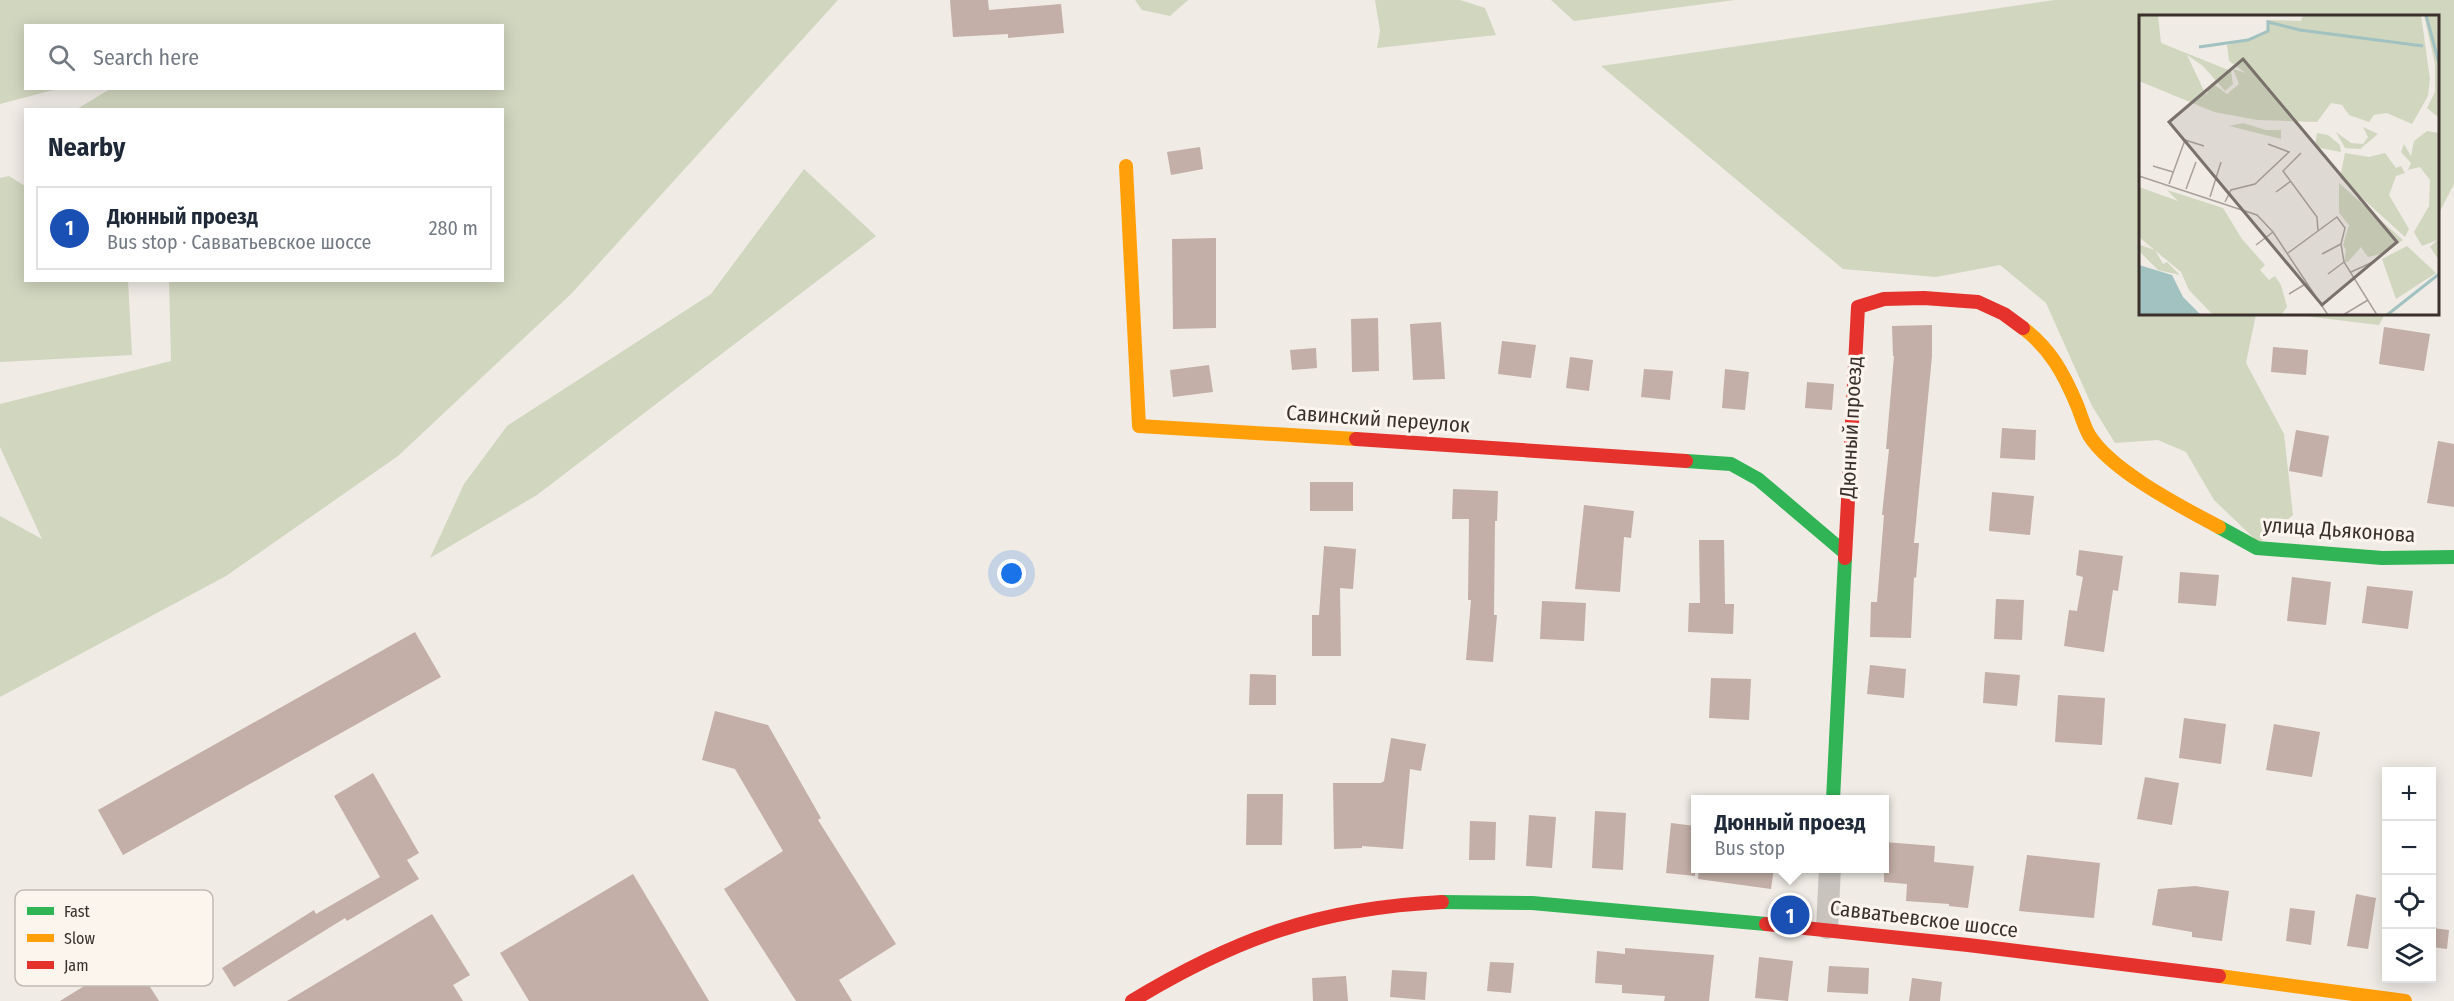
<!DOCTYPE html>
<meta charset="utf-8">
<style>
:root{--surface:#fff;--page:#f6f6f7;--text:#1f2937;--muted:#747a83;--line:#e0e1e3;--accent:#7c3aed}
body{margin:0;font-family:"Fira Sans Condensed",sans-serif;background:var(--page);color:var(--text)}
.controls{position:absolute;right:18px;bottom:18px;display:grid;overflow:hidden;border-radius:0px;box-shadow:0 3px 15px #0003}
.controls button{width:54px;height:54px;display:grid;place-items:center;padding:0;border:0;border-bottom:2px solid var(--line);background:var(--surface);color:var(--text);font:30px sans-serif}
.you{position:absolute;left:1012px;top:574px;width:21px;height:21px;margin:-15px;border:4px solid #fff;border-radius:50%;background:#1a73e8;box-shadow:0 0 0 9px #1a73e833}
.badge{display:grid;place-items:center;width:39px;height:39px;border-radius:50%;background:var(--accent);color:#fff;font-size:20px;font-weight:700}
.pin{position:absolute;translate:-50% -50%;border:3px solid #fff;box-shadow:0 2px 6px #0006}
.popup{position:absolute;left:1691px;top:795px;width:198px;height:78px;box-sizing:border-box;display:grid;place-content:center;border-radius:0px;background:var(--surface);filter:drop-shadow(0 2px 4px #0005);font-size:20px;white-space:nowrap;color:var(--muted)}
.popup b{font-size:22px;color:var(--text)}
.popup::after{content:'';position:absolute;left:50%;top:100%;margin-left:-12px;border:12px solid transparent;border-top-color:var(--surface)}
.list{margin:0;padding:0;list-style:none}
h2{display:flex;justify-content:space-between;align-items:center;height:78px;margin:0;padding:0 24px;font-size:26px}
h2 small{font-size:20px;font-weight:400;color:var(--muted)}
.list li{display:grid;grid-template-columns:39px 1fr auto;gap:18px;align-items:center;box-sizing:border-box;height:84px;margin:0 12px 12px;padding:0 12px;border:2px solid var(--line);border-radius:0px}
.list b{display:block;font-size:22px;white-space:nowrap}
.list p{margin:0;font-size:20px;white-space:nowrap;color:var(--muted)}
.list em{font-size:20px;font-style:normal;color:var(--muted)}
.icon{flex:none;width:33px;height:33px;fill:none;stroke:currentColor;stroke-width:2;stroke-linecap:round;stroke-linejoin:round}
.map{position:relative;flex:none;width:2454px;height:1001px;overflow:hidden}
.search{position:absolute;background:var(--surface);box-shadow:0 3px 15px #0003;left:24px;top:24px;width:480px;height:66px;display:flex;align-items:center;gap:15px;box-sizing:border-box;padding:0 21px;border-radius:0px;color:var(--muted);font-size:22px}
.panel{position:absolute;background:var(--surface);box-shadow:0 3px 15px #0003;left:24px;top:108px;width:480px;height:174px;border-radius:0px}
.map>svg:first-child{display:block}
.green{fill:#d1d6bf}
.building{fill:#c3afa7}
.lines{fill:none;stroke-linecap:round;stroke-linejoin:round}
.street{stroke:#c9c3be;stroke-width:22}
.fast{stroke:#30b455;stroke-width:14}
.slow{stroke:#ff9f0a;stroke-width:14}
.jam{stroke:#e5322d;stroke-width:14}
.labels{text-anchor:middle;stroke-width:6;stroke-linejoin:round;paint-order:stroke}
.street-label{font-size:21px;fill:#3b302b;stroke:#fbf5ee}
.inset-river{fill:none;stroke:#a1c2c1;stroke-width:3}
.inset-road{fill:none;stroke:#a8a09b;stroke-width:1.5}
.view{fill:#7a716c;fill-opacity:0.15;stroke:#7a716c;stroke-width:3}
.inset-edge{fill:none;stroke:#3b302b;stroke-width:3}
.key{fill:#fbf5ee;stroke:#c1bab4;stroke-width:1.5}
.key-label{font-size:16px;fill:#3b302b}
</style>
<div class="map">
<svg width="2454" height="1001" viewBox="0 0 2454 1001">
<rect width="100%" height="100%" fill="#f0ebe5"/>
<!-- green -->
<path class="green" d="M0,0H838L572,293L398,456L226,576L0,697V516L42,539L0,447V404L171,361L169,281L502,280V110L77,109L110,89L502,88V26H26V88L57,89L0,104Z
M1135,0H1188L1170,16L1142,10Z
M1375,0H1460L1485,8L1496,35L1377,48L1380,31Z
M1551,0H1735L1574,21Z
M2055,0H2454V184L2438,215V16H2140V314H2256L2246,363L2284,434L2293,515L2259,543L2214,500L2186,452L2158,440L2115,443L2092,406L2046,303L2000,265L1936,277L1843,269L1601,66Z
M804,169L876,236L537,495L430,558L464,484L507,426L711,294Z
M9,176L25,186L26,280L128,281L132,355L0,362V178Z
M2287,314H2385L2379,325Z"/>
<!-- building -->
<path class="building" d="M950,0H988L989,10L1061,4L1064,33L1008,38V34L953,37Z
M1200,147L1203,169L1171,175L1167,152Z
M1216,238V328L1173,329L1172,239Z
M1378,318L1379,371L1352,372L1351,319Z
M1441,322L1445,379L1413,380L1410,324Z
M1932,325V356L1914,543H1919L1916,578L1914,577L1911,638L1870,637L1871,602H1877L1884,515H1882L1889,449H1886L1894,356H1893L1892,326Z
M2384,327L2430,334L2424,371L2379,364Z
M1502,341L1536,345L1531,378L1498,374Z
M2273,347L2308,350L2306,375L2271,372Z
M1316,348L1317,368L1292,370L1290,350Z
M1570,357L1593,360L1589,391L1566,388Z
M1209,365L1213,392L1173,397L1170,370Z
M1644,369L1673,371L1670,400L1641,397Z
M1725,369L1749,372L1745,410L1722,408Z
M1807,382L1834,384L1832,410L1805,408Z
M2002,428L2036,430L2035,460L2000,458Z
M2296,430L2329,436L2322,477L2289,471Z
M2438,441L2454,444V507L2427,503Z
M1310,482H1353V511H1310Z
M1453,489L1498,491L1497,521H1495L1494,615H1497L1493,662L1466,660L1471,600H1468L1469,519H1452Z
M1992,492L2034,496L2030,535L1989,531Z
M1584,505L1634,511L1631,538L1624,537L1620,592L1575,589Z
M1699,540H1724L1725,604H1734L1733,634L1688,632L1689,603H1700Z
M1324,546L1356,549L1353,589L1340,588L1341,656H1312V615H1319Z
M2079,550L2123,556L2118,591L2113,590L2104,652L2064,646L2069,610L2077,611L2083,577L2076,575Z
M2180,572L2219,575L2216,606L2178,603Z
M2292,577L2331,582L2326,625L2287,621Z
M2367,586L2413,591L2408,629L2362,623Z
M1996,599L2024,600L2022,640L1994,639Z
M1542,601L1586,603L1584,641L1540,639Z
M415,632L441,677L123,855L98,810Z
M1870,665L1906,669L1904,698L1867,694Z
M1985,672L2020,675L2017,706L1983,703Z
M1250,674L1276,675V705H1249Z
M1711,678L1751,679L1749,720L1709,718Z
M2058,695L2105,698L2102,745L2055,742Z
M715,711L768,725L821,818L818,820L896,944L839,980L852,1001H796L724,889L783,851L735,769L702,760Z
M2184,718L2226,724L2221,764L2179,758Z
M2274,724L2320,732L2312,777L2266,770Z
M1391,738L1426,744L1421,771L1410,769L1403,849L1362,846V848L1334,849L1333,783H1381L1384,781Z
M373,773L419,853L407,860L419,879L347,921L345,918L234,987L222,968L314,910L316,914L380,877L334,796Z
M2145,777L2179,783L2172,825L2137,819Z
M1247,794H1283L1282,845H1246Z
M1595,811L1626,813L1623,870L1592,868Z
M1529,815L1556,817L1552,868L1526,866Z
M1470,821L1496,822L1495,860H1469Z
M1671,823L1695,826V876L1666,873Z
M1884,842L1935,846L1934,862L1974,866L1968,908L1949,906V904L1906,901L1907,884L1884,882Z
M2027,855L2100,863L2094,918L2019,911Z
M1699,868H1774L1771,889L1698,879Z
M633,874L709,1001H529L500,953Z
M2195,886L2229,891L2222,941L2192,937V932L2152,925L2158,889Z
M2356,894L2376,898L2368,949L2347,946Z
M2290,908L2315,911L2311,945L2286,941Z
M432,914L470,975L453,985L463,1001H287Z
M2432,928L2449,930L2447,949L2432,947Z
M1625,948L1714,955L1709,1001H1664L1665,996L1622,993V985L1595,983L1597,951L1625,954Z
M131,957L159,1001H60Z
M1759,957L1793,961L1788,1001L1755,998Z
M1490,962L1514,963L1511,993L1487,991Z
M1829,966L1869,968L1868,994L1827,992Z
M1392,970L1427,972L1425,1000L1390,997Z
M1346,976L1348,1001H1313L1312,978Z
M1912,978L1942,982L1940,1001H1909Z"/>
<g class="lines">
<!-- street -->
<path class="street" d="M1827,928L1830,868"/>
<!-- fast -->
<path class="fast" d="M1686,461L1731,464L1758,479L1844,552
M2219,527L2257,548L2382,558L2454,557
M1833,800L1845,558
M1442,902L1532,903L1766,924"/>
<!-- slow -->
<path class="slow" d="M1126,166L1139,426L1356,439
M2023,328C2050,348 2064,374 2077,405C2081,415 2084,426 2089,435C2111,471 2182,507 2219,527
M2219,976L2405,1001"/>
<!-- jam -->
<path class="jam" d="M1356,439L1686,461
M1845,558L1858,307L1884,299L1924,298L1978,302L2004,314L2023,328
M1766,924L1968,945L2219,976
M1132,1001C1236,938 1320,908 1442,902"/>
</g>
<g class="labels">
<!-- street labels -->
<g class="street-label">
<text transform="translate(1378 419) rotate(4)" y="7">Савинский переулок</text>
<text transform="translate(1851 427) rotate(-87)" y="7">Дюнный проезд</text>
<text transform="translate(2339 530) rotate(4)" y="7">улица Дьяконова</text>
<text transform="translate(1924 919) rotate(7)" y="7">Савватьевское шоссе</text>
</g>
</g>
<!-- overview -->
<g transform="translate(2139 15)">
<rect width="300" height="300" fill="#f0ebe5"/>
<path d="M19,0L22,28L92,56L94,69L86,76L64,51L48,40L67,80L73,68L88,79L100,69L94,54L107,58L90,46L88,30L127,18L129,5L162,6L164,0H282L291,64L289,81L273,109L248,98L235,100L230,107L210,100L203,90L192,88L178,107L118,105L75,97L0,66V1ZM285,0H300L299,102L288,93L296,77V49ZM104,108L127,115H142V124L90,111ZM224,112L239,119L221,134L206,133L197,117L212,128L224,129L229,122ZM288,116L299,118L300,128V245L291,232L298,225L283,231L275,217L290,191L291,165L281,152L269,155L272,148L262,137L265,129L272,141L275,126ZM178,118L189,120L201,130L202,137L176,132ZM206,138L230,142L246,138L257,153L262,151L266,158L257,161L250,180L270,214L266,222L201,163ZM200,168L264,225L246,238L229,242L222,232L209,247H205L207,235L204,230L210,210L200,198ZM0,172L39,186L28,175L84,193L103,224L126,250L121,255L130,265L136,261L142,270L148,292L142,300H74L50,275L42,257L0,222ZM1,230L16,235L24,249L28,247L41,260L19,255L0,236ZM268,231L297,258L257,284L243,244Z" fill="#d1d6bf"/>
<path d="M0,250L33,260L44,282L62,300H0Z" fill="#a1c2c1"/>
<path class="inset-river" d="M287,0L300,48M60,32L109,25L129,16V7L161,15L284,31M248,300L300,259"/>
<path class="inset-road" d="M162,138L144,156L178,202L179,216M14,151L34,157M0,161L118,200L134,217L189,300M30,169L46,125L65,131M47,174L57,147M137,177L152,166M71,182L82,147M86,187L92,175L116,169L150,137L129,129M117,230L134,217M149,238L198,202L206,213L202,229L205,247L238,300M183,239L202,229M212,257L234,247M189,259L205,247M150,279L168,268M204,300L229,285"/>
<path class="view" d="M104,44L258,227L183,290L30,107Z"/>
<rect width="300" height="300" class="inset-edge"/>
</g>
<!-- legend -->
<rect x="15" y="890" width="198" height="96" rx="9" class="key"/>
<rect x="27" y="907" width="27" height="8" fill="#30b455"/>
<rect x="27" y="934" width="27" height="8" fill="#ff9f0a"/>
<rect x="27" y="961" width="27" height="8" fill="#e5322d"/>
<g class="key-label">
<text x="64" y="917">Fast</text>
<text x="64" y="944">Slow</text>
<text x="64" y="971">Jam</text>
</g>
</svg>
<div class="controls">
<button>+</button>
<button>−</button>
<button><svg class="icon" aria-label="locate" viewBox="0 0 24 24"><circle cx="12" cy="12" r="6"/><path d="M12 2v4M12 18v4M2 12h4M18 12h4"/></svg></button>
<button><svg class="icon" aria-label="layers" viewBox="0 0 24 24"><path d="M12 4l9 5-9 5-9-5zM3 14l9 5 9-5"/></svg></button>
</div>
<div class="you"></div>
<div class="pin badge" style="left:1790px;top:915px;background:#1a4fb4">1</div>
<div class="popup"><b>Дюнный проезд</b>Bus stop</div>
<div class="search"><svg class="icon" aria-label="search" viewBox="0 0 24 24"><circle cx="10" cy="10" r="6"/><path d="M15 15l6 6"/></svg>Search here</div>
<section class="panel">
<h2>Nearby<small></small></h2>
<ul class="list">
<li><span class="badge" style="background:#1a4fb4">1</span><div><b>Дюнный проезд</b><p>Bus stop · Савватьевское шоссе</p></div><em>280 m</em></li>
</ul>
</section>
</div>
